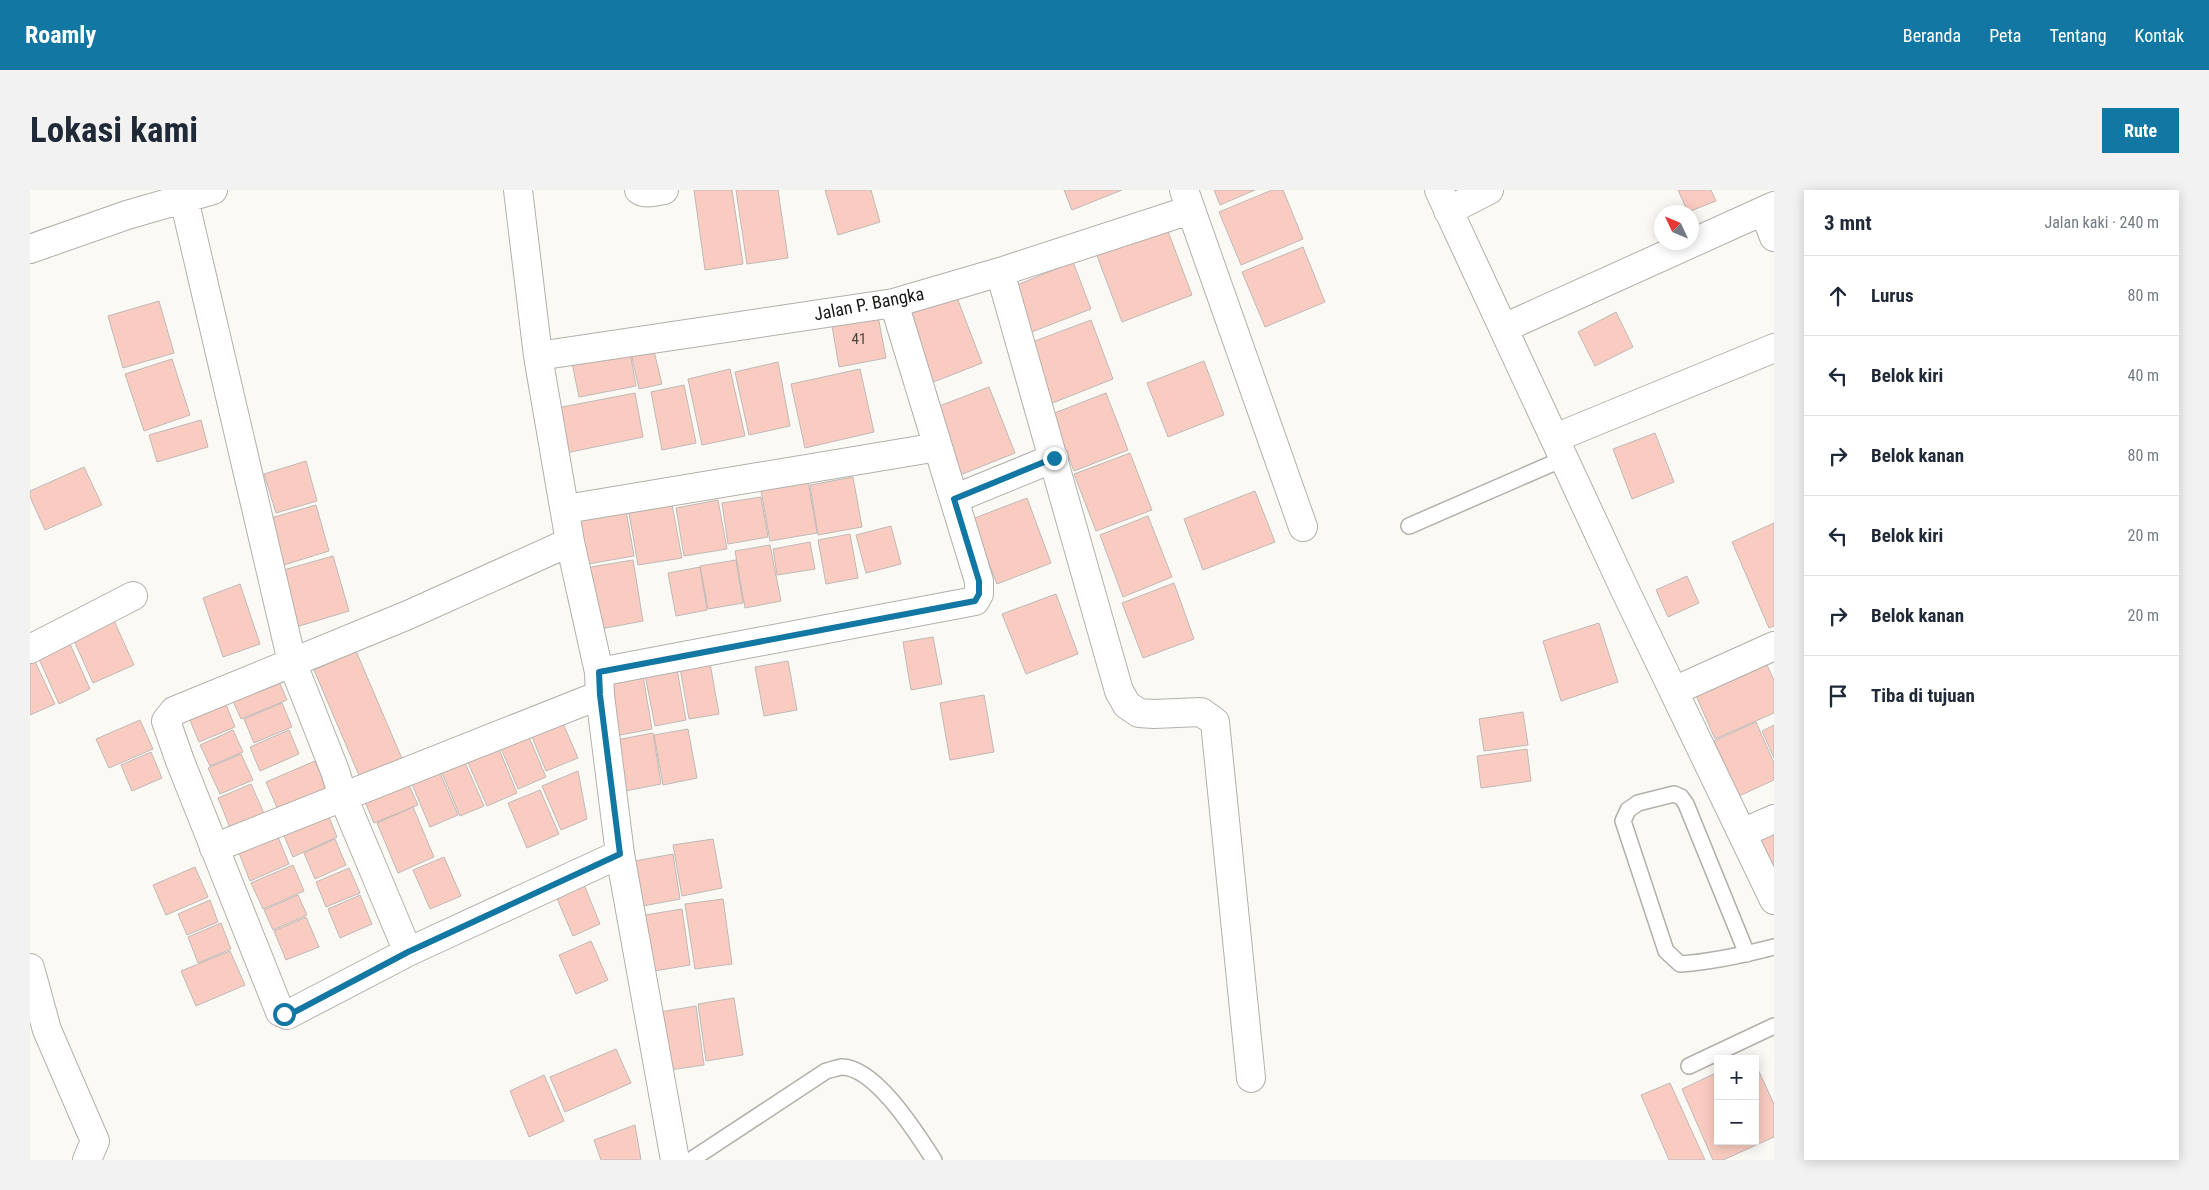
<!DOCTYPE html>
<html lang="id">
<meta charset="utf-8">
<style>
:root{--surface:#fff;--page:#f2f2f3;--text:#1f2937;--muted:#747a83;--line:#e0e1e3;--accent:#1377a3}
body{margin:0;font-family:"Roboto Condensed",sans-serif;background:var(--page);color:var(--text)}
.controls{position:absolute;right:15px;bottom:15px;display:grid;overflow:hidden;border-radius:0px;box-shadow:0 2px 12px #0003}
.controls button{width:45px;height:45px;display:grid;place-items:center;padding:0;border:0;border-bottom:1px solid var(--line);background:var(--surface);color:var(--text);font:25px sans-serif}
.compass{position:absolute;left:1624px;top:15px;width:45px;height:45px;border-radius:50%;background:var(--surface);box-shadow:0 2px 12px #0003;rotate:314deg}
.stop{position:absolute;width:15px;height:15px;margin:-11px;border:4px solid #1377a3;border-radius:50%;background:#fff}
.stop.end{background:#1377a3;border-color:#fff;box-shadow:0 1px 5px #0008}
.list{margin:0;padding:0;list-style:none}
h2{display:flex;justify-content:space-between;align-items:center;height:65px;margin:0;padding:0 20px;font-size:21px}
h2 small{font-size:16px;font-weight:400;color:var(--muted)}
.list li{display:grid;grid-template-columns:32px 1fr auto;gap:15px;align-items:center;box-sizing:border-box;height:80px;padding:0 20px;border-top:1px solid var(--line)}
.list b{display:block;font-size:19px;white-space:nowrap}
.list em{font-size:16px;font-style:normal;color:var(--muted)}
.icon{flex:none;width:28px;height:28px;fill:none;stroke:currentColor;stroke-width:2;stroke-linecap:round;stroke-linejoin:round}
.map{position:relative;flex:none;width:1744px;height:970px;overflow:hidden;border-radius:0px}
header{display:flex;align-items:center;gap:30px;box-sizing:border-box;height:70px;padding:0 25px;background:var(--accent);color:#fff}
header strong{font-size:24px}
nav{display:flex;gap:28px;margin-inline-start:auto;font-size:18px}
.intro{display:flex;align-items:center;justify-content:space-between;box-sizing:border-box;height:120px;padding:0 30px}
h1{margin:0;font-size:35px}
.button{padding:12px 22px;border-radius:0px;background:var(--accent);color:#fff;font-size:18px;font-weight:700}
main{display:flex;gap:30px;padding:0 30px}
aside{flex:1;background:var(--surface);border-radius:0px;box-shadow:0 2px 12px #0003}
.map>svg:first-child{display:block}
.building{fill:#faccc1;stroke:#bfb9b7}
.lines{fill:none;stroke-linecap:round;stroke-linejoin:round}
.lane-casing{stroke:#b2b0ab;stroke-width:18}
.street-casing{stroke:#b2b0ab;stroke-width:30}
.lane{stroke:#fff;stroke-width:15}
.street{stroke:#fff;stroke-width:28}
.route{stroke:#1377a3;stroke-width:6}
.labels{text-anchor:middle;stroke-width:5;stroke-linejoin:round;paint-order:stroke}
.number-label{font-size:15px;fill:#504440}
.street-label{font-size:18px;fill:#181715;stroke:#fff}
</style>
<header>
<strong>Roamly</strong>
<nav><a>Beranda</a><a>Peta</a><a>Tentang</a><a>Kontak</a></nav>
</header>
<div class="intro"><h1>Lokasi kami</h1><a class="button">Rute</a></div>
<main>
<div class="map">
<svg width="1744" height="970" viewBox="0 0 1744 970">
<rect width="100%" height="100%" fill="#fbf9f3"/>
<!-- building -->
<path class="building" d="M664,0H702L713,74L675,80Z
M706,0H748L758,68L717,74Z
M795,0H841L850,32L808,45Z
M1034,0H1092L1042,20Z
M1184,0H1225L1190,15Z
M1242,0H1253L1273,49L1211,75L1189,22Z
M1648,0H1681L1686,11L1658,22Z
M1136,36L1162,105L1092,132L1066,63Z
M1273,57L1295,112L1235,137L1212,82Z
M1043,72L1061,119L999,143L982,97Z
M926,105L952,173L901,193L875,124Z
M129,111L144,163L93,178L78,126Z
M847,121L856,168L809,177L801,130Z
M1586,122L1603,157L1565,176L1548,142Z
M1061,130L1083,189L1020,214L997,154Z
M622,153L632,194L609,199L600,158Z
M600,162L606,196L549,207L542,173Z
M142,169L160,225L114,241L95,184Z
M1174,171L1194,225L1138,247L1117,193Z
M748,172L760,236L719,245L705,182Z
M700,179L715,246L672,255L658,189Z
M830,179L844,242L775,258L761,194Z
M654,195L666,253L632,260L621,202Z
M959,197L985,263L930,285L904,218Z
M605,203L613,247L531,264L522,219Z
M1076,203L1098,260L1044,281L1022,224Z
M171,230L178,257L127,272L119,245Z
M1625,243L1644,292L1602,309L1583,259Z
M1100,263L1122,320L1066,341L1044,284Z
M276,271L287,311L246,323L234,284Z
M54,277L72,315L15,340L0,307V301Z
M823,287L832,337L788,345L780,295Z
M778,291L787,343L740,351L731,300Z
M1225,301L1245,352L1173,380L1154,329Z
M731,307L738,347L698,354L692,313Z
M997,308L1021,373L967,394L942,329Z
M688,310L697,359L654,366L646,318Z
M286,315L299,361L254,375L241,328Z
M642,315L652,368L608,375L599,323Z
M596,320L604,366L552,375L544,329Z
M1118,326L1142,387L1093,407L1070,345Z
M1744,333V436L1739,438L1702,352Z
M861,336L871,374L836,383L826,345Z
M820,344L828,388L796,394L788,350Z
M780,352L785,379L747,385L743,359Z
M740,355L751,411L715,418L705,361Z
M303,366L319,421L266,437L250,381Z
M603,370L613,431L565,440L555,378Z
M706,370L713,413L678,419L670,376Z
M670,377L677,420L646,426L638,383Z
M1657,386L1669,413L1638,427L1626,400Z
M1144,393L1164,449L1113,468L1092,413Z
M210,394L230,454L193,467L173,408Z
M1026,404L1048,464L996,484L972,424Z
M82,426L104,475L63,493L41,444Z
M1569,433L1588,492L1531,511L1513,451Z
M36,445L60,499L29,514L5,460Z
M903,447L912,494L881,500L873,452Z
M0,461L25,514L0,525Z
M326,461L373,571L331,590L284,480Z
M758,471L767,520L734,526L725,477Z
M1735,471L1744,490V523L1685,549L1665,503Z
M680,473L689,524L659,529L650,478Z
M647,479L656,530L625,536L615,485Z
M245,482L257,510L211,529L199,502Z
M613,486L622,539L585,546L576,492Z
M954,505L964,562L920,570L910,513Z
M193,507L205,537L169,552L157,523Z
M252,513L262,537L224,553L214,529Z
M1493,522L1498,555L1454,561L1449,529Z
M531,529L548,568L516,581L500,542Z
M110,530L123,559L79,578L66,549Z
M1726,532L1744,573V590L1709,606L1684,551Z
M1744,535V568L1732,541Z
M658,539L667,588L633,595L624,545Z
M203,540L213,562L180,576L170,555Z
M259,540L269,564L230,581L220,557Z
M496,540L516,587L488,599L468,551Z
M623,543L631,594L595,601L586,550Z
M467,554L487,603L457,616L436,568Z
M1497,559L1501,591L1451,598L1447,566Z
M121,562L132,588L102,601L91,575Z
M211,564L223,590L190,604L178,578Z
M433,568L454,616L430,626L410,578Z
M285,571L301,609L252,629L236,592Z
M407,576L428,625L400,637L379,587Z
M548,581L557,629L531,640L512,596Z
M374,584L388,615L344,633L331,602Z
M221,594L237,630L203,645L188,608Z
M510,600L529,644L497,658L478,613Z
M383,617L404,667L368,683L347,633Z
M297,622L307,647L263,667L252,641Z
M1744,644V681L1730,650Z
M248,647L259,674L220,691L209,663Z
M305,649L316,675L285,689L274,663Z
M683,649L692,698L652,706L643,655Z
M643,664L650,709L602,718L594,673Z
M414,667L431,706L400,719L383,680Z
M263,675L274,701L233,719L221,693Z
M165,677L178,707L136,725L123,695Z
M319,678L330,703L296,717L286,692Z
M553,692L570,734L543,746L525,704Z
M268,705L277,725L243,740L234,720Z
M330,705L342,734L310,748L298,719Z
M693,709L702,774L665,779L655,714Z
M180,710L188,732L157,745L148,724Z
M652,719L660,775L618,782L609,726Z
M276,727L289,757L256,770L244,741Z
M191,733L201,759L168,773L158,747Z
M561,751L578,790L546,804L529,765Z
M200,761L215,795L166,816L151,781Z
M704,808L713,865L676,871L668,814Z
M666,816L674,875L633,881L624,823Z
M586,859L601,893L535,922L520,887Z
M1725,873L1744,914V947L1693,970H1683L1652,899L1688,882V951H1725Z
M514,885L534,931L499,947L480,901Z
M1640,893L1675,970H1639L1611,905Z
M605,935L611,970H571L564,950Z"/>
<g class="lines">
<defs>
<path id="lane" d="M1379,336L1535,268
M1717,764L1656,614L1651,607L1644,604L1608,613L1598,620L1593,631L1636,761L1650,774C1682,772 1713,765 1744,757
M1659,876L1744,836
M661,970L796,881C801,880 806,878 811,877C845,876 887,944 904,970"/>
<path id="street" d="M488,0L508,166L540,352L569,482L570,505L590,664L645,970
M609,0C615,5 626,1 634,0
M1154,0L1273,337
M1409,0L1594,398L1744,710
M154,9L262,472L305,581L313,607L378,762L590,664
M1418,21L1459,0
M1734,21L1744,47
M0,59L97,25L183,0
M970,82L1089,501L1097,515L1109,523L1124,524L1171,522L1185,532L1221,888
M1474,138L1744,16
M508,166L864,113L970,82L1160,20
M1525,248L1744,158
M924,309L1024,268
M536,319L908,257
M0,459L103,406
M569,482L945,411L949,404V391L864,113
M1644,501L1744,456
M1712,643L1744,629
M184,658L570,505
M378,762L257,825L250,822L150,571L136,531L144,521L378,425L540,352
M0,778L17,840L65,951L57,970"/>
</defs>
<!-- lane casing -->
<use href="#lane" class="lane-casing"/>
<!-- street casing -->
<use href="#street" class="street-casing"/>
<!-- lane -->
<use href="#lane" class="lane"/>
<!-- street -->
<use href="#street" class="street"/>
</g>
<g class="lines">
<!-- route -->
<path class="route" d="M254,824L257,826L378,762L590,664L570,505L569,482L945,411L949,404V391L924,309L1024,268"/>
</g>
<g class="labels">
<!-- number labels -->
<g class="number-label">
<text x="829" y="154">41</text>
</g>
<!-- street labels -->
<g class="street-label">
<text transform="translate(839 114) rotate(-11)" y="6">Jalan P. Bangka</text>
</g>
</g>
</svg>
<div class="controls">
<button>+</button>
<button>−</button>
</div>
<svg class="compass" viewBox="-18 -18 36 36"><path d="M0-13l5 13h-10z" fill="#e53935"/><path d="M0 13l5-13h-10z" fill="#747a83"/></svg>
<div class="stop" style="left:254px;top:824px"></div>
<div class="stop end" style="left:1024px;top:268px"></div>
</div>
<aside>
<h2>3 mnt<small>Jalan kaki · 240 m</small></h2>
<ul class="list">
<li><svg class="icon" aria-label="ahead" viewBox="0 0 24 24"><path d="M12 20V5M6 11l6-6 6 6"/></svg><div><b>Lurus</b></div><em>80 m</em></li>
<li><svg class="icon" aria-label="left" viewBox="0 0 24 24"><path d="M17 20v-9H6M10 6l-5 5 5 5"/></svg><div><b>Belok kiri</b></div><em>40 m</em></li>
<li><svg class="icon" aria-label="right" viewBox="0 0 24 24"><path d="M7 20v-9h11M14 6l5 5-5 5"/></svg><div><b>Belok kanan</b></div><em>80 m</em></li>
<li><svg class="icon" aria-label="left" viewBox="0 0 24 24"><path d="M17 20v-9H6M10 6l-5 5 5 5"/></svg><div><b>Belok kiri</b></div><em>20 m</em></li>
<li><svg class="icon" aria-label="right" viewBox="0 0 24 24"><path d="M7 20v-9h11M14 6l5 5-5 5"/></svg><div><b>Belok kanan</b></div><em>20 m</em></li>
<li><svg class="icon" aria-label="arrive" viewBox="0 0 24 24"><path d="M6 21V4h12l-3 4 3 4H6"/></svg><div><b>Tiba di tujuan</b></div></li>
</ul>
</aside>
</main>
